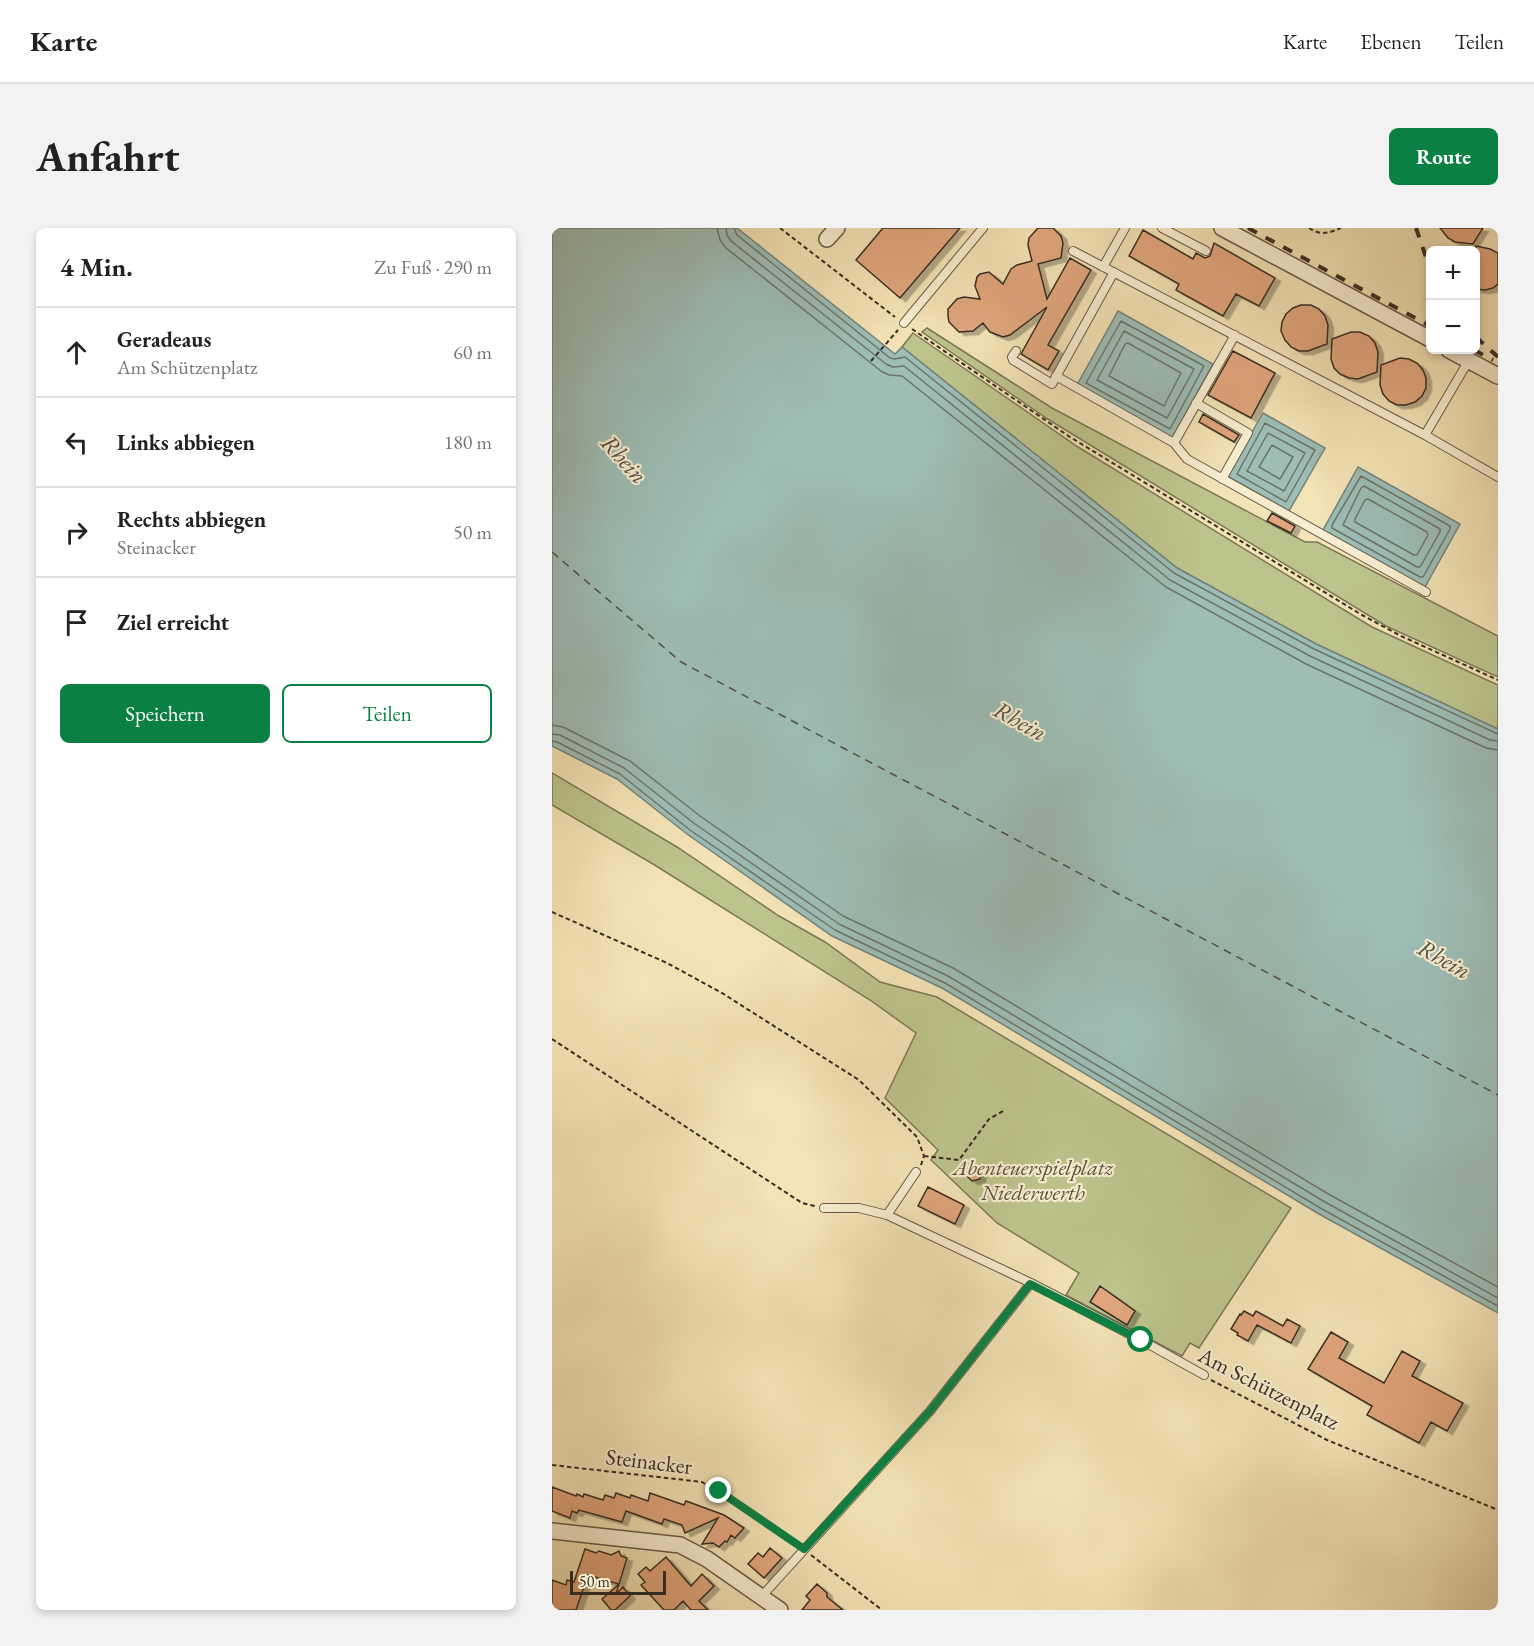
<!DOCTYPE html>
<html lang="de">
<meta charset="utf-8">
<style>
:root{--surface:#fff;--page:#f2f2f2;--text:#222;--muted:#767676;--line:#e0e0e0;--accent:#0b8043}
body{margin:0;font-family:"EB Garamond",serif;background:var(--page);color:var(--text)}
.controls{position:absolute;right:18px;top:18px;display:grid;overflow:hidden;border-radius:9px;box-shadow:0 3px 9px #0003}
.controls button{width:54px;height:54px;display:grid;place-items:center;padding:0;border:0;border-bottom:2px solid var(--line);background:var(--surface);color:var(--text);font:30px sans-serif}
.scale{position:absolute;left:18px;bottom:15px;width:96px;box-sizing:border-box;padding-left:6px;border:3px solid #392d22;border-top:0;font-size:16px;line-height:21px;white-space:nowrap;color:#392d22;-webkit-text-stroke:4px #f7edd0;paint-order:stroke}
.stop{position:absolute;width:18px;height:18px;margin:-14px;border:4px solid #0b8043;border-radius:50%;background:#fff}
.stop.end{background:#0b8043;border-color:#fff;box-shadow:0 2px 6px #0008}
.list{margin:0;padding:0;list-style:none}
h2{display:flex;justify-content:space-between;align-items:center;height:78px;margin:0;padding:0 24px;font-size:26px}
h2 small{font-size:20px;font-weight:400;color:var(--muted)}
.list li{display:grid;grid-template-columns:39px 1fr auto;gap:18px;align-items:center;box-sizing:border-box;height:90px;padding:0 24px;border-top:2px solid var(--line)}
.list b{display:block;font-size:22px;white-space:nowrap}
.list p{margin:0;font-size:20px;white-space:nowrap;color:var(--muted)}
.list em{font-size:20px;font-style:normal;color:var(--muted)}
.actions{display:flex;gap:12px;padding:18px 24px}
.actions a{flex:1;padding:14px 0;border:2px solid var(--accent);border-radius:9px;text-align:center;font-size:21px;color:var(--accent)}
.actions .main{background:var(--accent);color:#fff}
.icon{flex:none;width:33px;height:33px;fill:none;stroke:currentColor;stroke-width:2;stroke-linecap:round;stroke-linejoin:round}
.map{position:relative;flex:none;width:946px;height:1382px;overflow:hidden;border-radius:9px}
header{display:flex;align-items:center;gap:36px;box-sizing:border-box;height:84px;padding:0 30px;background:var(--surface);border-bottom:2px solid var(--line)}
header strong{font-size:28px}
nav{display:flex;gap:33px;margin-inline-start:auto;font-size:21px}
.intro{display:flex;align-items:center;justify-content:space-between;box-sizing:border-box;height:144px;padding:0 36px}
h1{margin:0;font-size:42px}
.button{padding:15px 27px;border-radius:9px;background:var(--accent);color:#fff;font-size:21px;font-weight:700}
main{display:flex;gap:36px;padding:0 36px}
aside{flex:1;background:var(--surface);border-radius:9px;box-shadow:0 3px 9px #0003}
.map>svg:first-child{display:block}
.green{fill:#bdc38c;stroke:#7b7857;stroke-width:1.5}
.water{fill:#9dbdb5;stroke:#75837a;stroke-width:1.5}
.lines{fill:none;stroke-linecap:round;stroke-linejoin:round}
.shore{stroke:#6b756c;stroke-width:1.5}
.ferry{stroke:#525147;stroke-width:1.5;stroke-dasharray:8 6;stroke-linecap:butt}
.building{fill:#e0a57c;stroke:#392d22;stroke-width:1.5;filter:url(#shadow)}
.service-casing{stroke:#685a47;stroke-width:10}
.minor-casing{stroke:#685a47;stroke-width:18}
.path{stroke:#392d22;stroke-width:2;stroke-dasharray:4.5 3;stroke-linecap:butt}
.service{stroke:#f7edd0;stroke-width:8}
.minor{stroke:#f7edd0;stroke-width:15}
.rail{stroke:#392d22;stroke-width:4;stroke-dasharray:10 10;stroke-linecap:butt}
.route{stroke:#0b8043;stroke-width:8}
.labels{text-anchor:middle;stroke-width:4.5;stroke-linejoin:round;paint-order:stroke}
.park-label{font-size:22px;font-style:italic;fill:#5a523c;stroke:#f7edd0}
.street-label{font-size:22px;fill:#392d22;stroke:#f7edd0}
.water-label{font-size:24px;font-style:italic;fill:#525147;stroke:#f7edd0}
</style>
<header>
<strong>Karte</strong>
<nav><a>Karte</a><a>Ebenen</a><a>Teilen</a></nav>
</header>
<div class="intro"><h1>Anfahrt</h1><a class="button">Route</a></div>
<main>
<aside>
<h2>4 Min.<small>Zu Fuß · 290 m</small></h2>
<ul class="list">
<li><svg class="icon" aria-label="ahead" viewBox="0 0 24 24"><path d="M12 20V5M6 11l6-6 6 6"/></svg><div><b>Geradeaus</b><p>Am Schützenplatz</p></div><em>60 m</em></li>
<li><svg class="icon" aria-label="left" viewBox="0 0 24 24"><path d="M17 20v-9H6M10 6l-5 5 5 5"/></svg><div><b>Links abbiegen</b></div><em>180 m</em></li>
<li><svg class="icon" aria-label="right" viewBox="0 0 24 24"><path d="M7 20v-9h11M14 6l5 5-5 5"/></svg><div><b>Rechts abbiegen</b><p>Steinacker</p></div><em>50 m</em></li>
<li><svg class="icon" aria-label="arrive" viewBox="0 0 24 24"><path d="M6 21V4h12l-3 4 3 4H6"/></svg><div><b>Ziel erreicht</b></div></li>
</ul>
<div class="actions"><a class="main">Speichern</a><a>Teilen</a></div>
</aside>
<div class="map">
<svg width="946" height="1382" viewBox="0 0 946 1382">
<defs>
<filter id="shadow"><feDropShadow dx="5.5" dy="3.5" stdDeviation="0" flood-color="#0004"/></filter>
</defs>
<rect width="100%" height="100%" fill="#f3e3b6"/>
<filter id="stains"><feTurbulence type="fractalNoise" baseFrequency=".00333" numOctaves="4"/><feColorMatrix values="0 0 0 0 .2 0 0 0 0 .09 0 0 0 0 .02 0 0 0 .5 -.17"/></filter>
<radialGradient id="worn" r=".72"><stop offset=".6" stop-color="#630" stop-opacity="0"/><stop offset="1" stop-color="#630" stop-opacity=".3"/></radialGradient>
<!-- green -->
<path class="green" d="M375,100L500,180L753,314H765L946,408V449L834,398L494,190L370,104Z
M361,105L526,219L820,399L946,457V501L764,416L625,340L350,119Z
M0,545L125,619L227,688L273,714L328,754L385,769L739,980L647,1120L638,1115L630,1128L514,1067L527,1045L445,995L379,932L386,922L333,870L364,805L318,772L101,636L0,577Z"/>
<!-- water -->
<path class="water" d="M0,0H185L343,126L350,119L625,340L764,416L946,501V1085L767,986L390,760L280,708L135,606L65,551L0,518Z
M566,83L661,136L620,210L525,157Z
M711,185L773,220L737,283L675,248Z
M806,239L908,296L873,359L771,302Z"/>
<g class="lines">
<!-- shore -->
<path class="shore" d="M165,0L168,12L174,20L329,143L337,147L350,148L614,359L754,436L934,520L946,522
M174,0L175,7L179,13L334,136L341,139L352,138L618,352L758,428L938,512L946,513
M182,0L185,7L338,130L343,131L353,129L622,345L762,421L946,506
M569,93L652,138L618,201L534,155Z
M572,103L642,141L615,190L545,152Z
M576,115L629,145L612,178L557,148L573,116Z
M713,195L763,222L734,274L685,246Z
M716,205L753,225L732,263L695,243Z
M720,217L741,229L728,251L707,239Z
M809,248L898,298V301L871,349H868L780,300V297Z
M812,258L888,301V304L868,339H865L791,297L809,260Z
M816,271L875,304L876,307L865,327H862L803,294V291L813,272Z
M0,497L11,499L78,533L148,588L291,688L401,740L778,967L946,1059
M0,506L8,507L72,540L143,596L287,696L396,748L773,974L946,1070
M0,513L5,514L68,546L138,602L283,702L393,755L770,981L946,1078"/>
<!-- ferry -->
<path class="ferry" d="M0,324L129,434L946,867"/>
</g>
<!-- building -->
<path class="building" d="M331,0H408L348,70L304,32Z
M486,0H501L509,8L511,15L509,30L486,36L495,71L518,30L539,42L496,117L507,123L496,142L469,126L495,79L458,107L451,109L438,104L431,95L421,103L407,104L397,94L396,88V81L405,71L412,69L428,71L423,58L425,49L428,46L437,44L451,56L459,41L465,37L480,33L476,17L477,10Z
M888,0H931L921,16L903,14L896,10Z
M591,2L641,31L644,25L653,30L658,28L662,15L723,50L707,78L684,66L671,88L624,62L627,56L577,28Z
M924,18L938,21L946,25V56L941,60L933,62L924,61Z
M749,77H759L767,81L773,88L776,97L775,116L756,123H747L739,119L733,112L729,103L730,94L734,86L741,80Z
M799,104H808L817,108L823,115L826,124L825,144L806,151L797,150L788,146L782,140L779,131L780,111Z
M681,123L723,145L699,190L656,167Z
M848,130L857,131L865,135L871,142L874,150V160L870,168L863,174L854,177H845L837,173L831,166L828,157L829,137Z
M651,186L687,207L682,214L647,194Z
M720,285L743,298L739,305L715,293Z
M424,938L429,943L428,951L420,953L415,948L416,940Z
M376,959L412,977L403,996L366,978Z
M548,1058L583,1083L575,1097L538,1074Z
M692,1083L701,1088L704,1083L731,1098L735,1091L748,1098L739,1115L705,1097L696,1113L685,1107L686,1105L679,1101L688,1086L689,1087Z
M779,1104L796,1114L787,1130L832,1155L850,1123L868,1133L860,1148L911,1175L895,1203L879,1194L867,1215L815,1187L820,1178L756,1141Z
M0,1259L24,1268L25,1266L31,1269L32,1266L51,1272L53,1267L62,1270L64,1265L78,1270L79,1267L96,1273L98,1265L132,1277L134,1273L172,1287L192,1300L183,1310L179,1307L175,1314L173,1313L167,1319L161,1315L150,1316L166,1290L133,1305L130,1297L112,1291L110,1296L74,1283L70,1294L27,1282L25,1285L20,1283L18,1290L0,1283Z
M218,1320L230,1330L212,1350L196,1336L206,1325L211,1329Z
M33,1321L44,1325L47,1323L59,1327L67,1323L69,1328L75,1330L64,1366L71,1359L78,1368L63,1382H59L50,1371L67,1356L36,1347L24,1382H0V1352L14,1357L15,1352L22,1354Z
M114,1329L139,1358L150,1346L162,1358L147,1373L156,1382H139L131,1373L122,1382H112L89,1357L93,1354L86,1346L94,1339L98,1343Z
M265,1356L275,1365V1369L291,1382H250L258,1372L254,1368Z"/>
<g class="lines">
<defs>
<path id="service" d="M610,0L654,23
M521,23L873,207
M551,39L573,0
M352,95L431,0
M464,123L460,129L461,132L500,156L562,44
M917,132L873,207L946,249
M504,148L622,215L635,231L874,364
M644,175L696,205L670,251
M622,215L683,107
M272,980H307L335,987L479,1055L589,1112L652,1147
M335,987L364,944
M210,1368L378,1183L479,1055"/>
<path id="minor" d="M670,0L878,111
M275,11L285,0
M897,122L946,148
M0,1303L128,1317L155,1331L228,1382"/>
</defs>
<!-- service casing -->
<use href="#service" class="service-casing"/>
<!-- minor casing -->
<use href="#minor" class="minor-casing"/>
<!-- path -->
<path class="path" d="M228,0L343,89
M757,0C769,8 777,5 789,0
M360,101L518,209L810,387L849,408L946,452
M319,133L346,102
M0,684L115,735L170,765L307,852L365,909L372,928L369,937
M0,811L250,975L263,978
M372,928L407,932L437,891L453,882
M659,1152L775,1212L946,1282
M0,1237L150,1254L181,1272L245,1316
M259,1327L330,1382"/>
<!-- service -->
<use href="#service" class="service"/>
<!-- minor -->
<use href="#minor" class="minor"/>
<!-- rail -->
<path class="rail" d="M696,0L878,98
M864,0L878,41
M924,109L946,129
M922,122L941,132"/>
</g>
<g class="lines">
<!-- route -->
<path class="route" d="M167,1263L252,1321L378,1183L478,1056L589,1112"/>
</g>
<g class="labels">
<!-- park labels -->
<g class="park-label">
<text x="481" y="947">Abenteuerspielplatz<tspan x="481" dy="25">Niederwerth</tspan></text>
</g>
<!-- street labels -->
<g class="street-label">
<text transform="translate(717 1160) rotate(27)" y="8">Am Schützenplatz</text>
<text transform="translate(97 1233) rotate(7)" y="8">Steinacker</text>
</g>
<!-- water labels -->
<g class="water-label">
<text transform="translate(72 231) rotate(48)" y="8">Rhein</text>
<text transform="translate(468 493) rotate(29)" y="8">Rhein</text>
<text transform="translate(892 731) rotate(29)" y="8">Rhein</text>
</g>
</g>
<rect width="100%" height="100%" filter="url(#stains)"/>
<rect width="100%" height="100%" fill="url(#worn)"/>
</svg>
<div class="controls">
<button>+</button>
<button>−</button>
</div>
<div class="scale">50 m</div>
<div class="stop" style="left:589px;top:1112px"></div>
<div class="stop end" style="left:167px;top:1263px"></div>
</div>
</main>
